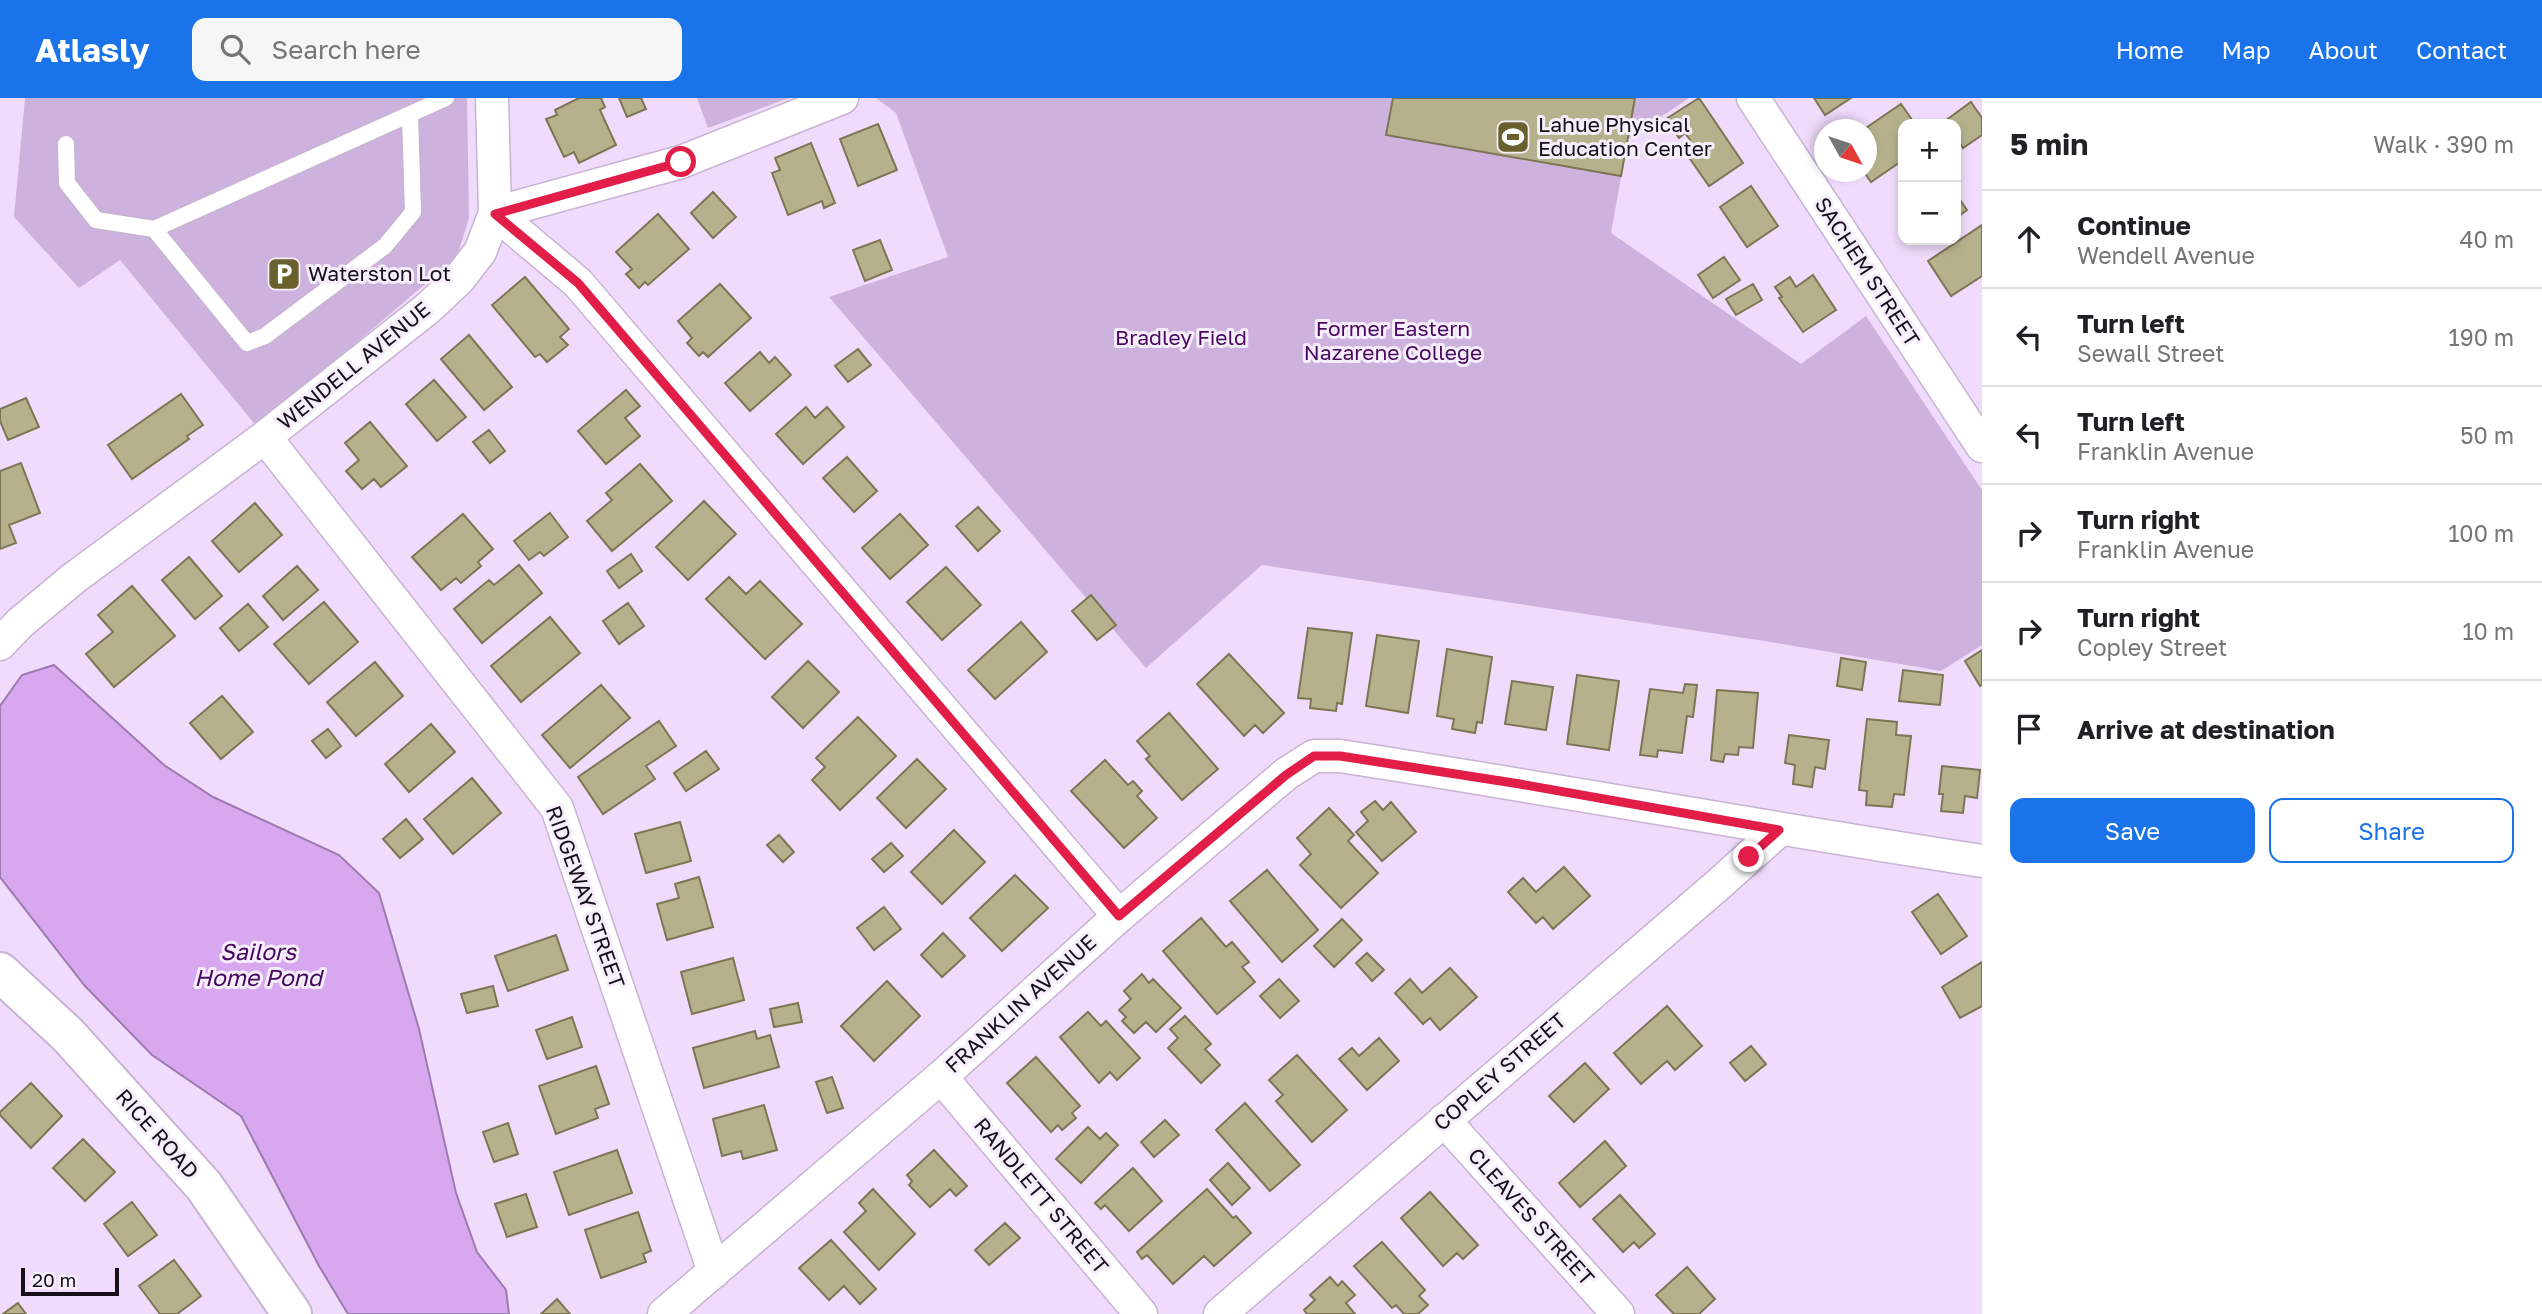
<!DOCTYPE html>
<meta charset="utf-8">
<style>
:root{--surface:#fff;--page:#f6f6f6;--text:#202124;--muted:#757577;--line:#e0e0e0;--accent:#1a73e8}
body{margin:0;font-family:"Golos Text",sans-serif;background:var(--page);color:var(--text)}
.controls{position:absolute;right:21px;top:21px;display:grid;overflow:hidden;border-radius:14px;box-shadow:0 4px 10px #0003}
.controls button{width:63px;height:63px;display:grid;place-items:center;padding:0;border:0;border-bottom:2px solid var(--line);background:var(--surface);color:var(--text);font:35px sans-serif}
.compass{position:absolute;left:1814px;top:21px;width:63px;height:63px;border-radius:50%;background:var(--surface);box-shadow:0 4px 10px #0003;rotate:130deg}
.scale{position:absolute;left:21px;bottom:18px;width:98px;box-sizing:border-box;padding-left:7px;border:4px solid #160f1a;border-top:0;font-size:19px;line-height:24px;white-space:nowrap;color:#160f1a;-webkit-text-stroke:5px #f6eefb;paint-order:stroke}
.stop{position:absolute;width:21px;height:21px;margin:-16px;border:5px solid #e11d48;border-radius:50%;background:#fff}
.stop.end{background:#e11d48;border-color:#fff;box-shadow:0 2px 7px #0008}
.list{margin:0;padding:0;list-style:none}
h2{display:flex;justify-content:space-between;align-items:center;height:91px;margin:0;padding:0 28px;font-size:30px}
h2 small{font-size:23px;font-weight:400;color:var(--muted)}
.list li{display:grid;grid-template-columns:46px 1fr auto;gap:21px;align-items:center;box-sizing:border-box;height:98px;padding:0 28px;border-top:2px solid var(--line)}
.list b{display:block;font-size:26px;white-space:nowrap}
.list p{margin:0;font-size:23px;white-space:nowrap;color:var(--muted)}
.list em{font-size:23px;font-style:normal;color:var(--muted)}
.actions{display:flex;gap:14px;padding:21px 28px}
.actions a{flex:1;padding:16px 0;border:2px solid var(--accent);border-radius:14px;text-align:center;font-size:24px;color:var(--accent)}
.actions .main{background:var(--accent);color:#fff}
.icon{flex:none;width:38px;height:38px;fill:none;stroke:currentColor;stroke-width:2;stroke-linecap:round;stroke-linejoin:round}
.map{position:relative;flex:none;width:1982px;height:1216px;overflow:hidden}
header{display:flex;align-items:center;gap:42px;box-sizing:border-box;height:98px;padding:0 35px;background:var(--accent);color:#fff}
header strong{font-size:33px}
nav{display:flex;gap:38px;margin-inline-start:auto;font-size:24px}
.search{width:490px;height:63px;background:var(--page);display:flex;align-items:center;gap:18px;box-sizing:border-box;padding:0 24px;border-radius:14px;color:var(--muted);font-size:26px}
main{display:flex}
aside{flex:1;background:var(--surface)}
.map>svg:first-child{display:block}
.green{fill:#ceb2de}
.water{fill:#d7a8f0;stroke:#9d7ab0;stroke-width:2}
.building{fill:#b6b18d;stroke:#7c7654;stroke-width:2}
.lines{fill:none;stroke-linecap:round;stroke-linejoin:round}
.service-casing{stroke:#c7b3d3;stroke-width:19}
.minor-casing{stroke:#c7b3d3;stroke-width:35}
.tertiary-casing{stroke:#c7b3d3;stroke-width:42}
.service{stroke:#fff;stroke-width:16}
.minor{stroke:#fff;stroke-width:32}
.tertiary{stroke:#fff;stroke-width:38}
.route{stroke:#e11d48;stroke-width:9}
.labels{text-anchor:middle;stroke-width:6;stroke-linejoin:round;paint-order:stroke}
.poi-label{font-size:21px;fill:#160f1a;stroke:#f6eefb;text-anchor:start}
.street-label{font-size:21px;fill:#160f1a;stroke:#f6eefb}
.park-label{font-size:21px;fill:#490961;stroke:#f6eefb}
.water-label{font-size:23px;font-style:italic;fill:#47075f;stroke:#f6eefb}
</style>
<header>
<strong>Atlasly</strong>
<div class="search"><svg class="icon" aria-label="search" viewBox="0 0 24 24"><circle cx="10" cy="10" r="6"/><path d="M15 15l6 6"/></svg>Search here</div>
<nav><a>Home</a><a>Map</a><a>About</a><a>Contact</a></nav>
</header>
<main>
<div class="map">
<svg width="1982" height="1216" viewBox="0 0 1982 1216">
<rect width="100%" height="100%" fill="#f0dbfc"/>
<!-- green -->
<path class="green" d="M25,0H467L469,120L457,159L257,329L120,162L79,190L14,119Z
M697,0H789L708,30Z
M876,0H1689L1628,41L1611,135L1801,266L1866,218L1982,392V547L1941,573L1771,544L1262,467L1146,570L829,199L948,159L896,15Z"/>
<!-- water -->
<path class="water" d="M54,567L164,667L213,699L339,757L379,795L419,931L456,1095L477,1154L506,1192L509,1216H348L319,1168L241,1018L152,957L85,888L0,779V608L22,577Z"/>
<!-- building -->
<path class="building" d="M579,0H601L605,9L600,12L616,47L579,65L574,54L564,59L546,21L557,17L555,12Z
M619,0H641L646,11L627,19Z
M1393,0H1635L1621,78L1386,37Z
M1699,0L1743,65L1709,88L1681,48L1690,42L1685,35L1679,40L1666,21Z
M1814,0H1851L1825,17Z
M1971,4L1982,20V37L1963,50L1956,39V26H1947L1945,23Z
M1901,6L1915,26H1903V62L1871,84L1864,74H1867V32H1863Z
M878,26L897,72L858,88L840,41Z
M811,45L835,105L824,110L822,103L788,117L772,75L780,72L775,60Z
M1751,88L1778,128L1747,149L1720,109Z
M713,94L736,119L713,140L691,115Z
M1956,96L1967,112L1956,120Z
M658,116L689,151L648,187L645,184L639,190L626,176L632,171L616,154Z
M1982,127V178L1951,198L1928,163Z
M880,142L892,172L865,183L853,152Z
M1724,159L1740,182L1713,200L1698,177Z
M1813,177L1836,212L1803,234L1779,200L1782,199L1775,189L1790,179L1796,189Z
M525,179L569,231L560,239L568,247L547,264L540,256L535,259L492,207Z
M720,186L751,220L708,259L703,254L699,258L687,245L692,240L678,223Z
M1753,186L1762,202L1736,217L1726,201Z
M469,237L512,289L484,312L441,261Z
M858,251L871,267L848,284L835,268Z
M760,254L769,265L775,259L791,277L750,313L725,285Z
M434,282L466,319L437,343L406,306Z
M626,292L640,308L625,320L640,338L606,366L578,333Z
M181,296L203,327L187,338L189,341L132,381L108,347Z
M26,300L39,329L8,342L0,323V311Z
M806,309L815,320L827,309L844,329L803,366L776,336Z
M370,324L407,368L381,389L374,381L362,391L346,373L359,362L345,345Z
M489,332L505,353L490,365L473,344Z
M847,359L877,393L854,414L823,380Z
M21,365L40,415L9,427L16,445L0,451V373Z
M640,366L672,403L612,453L587,423L612,402L606,395Z
M704,403L736,436L688,482L656,449Z
M255,405L282,437L239,474L212,443Z
M978,409L1000,433L978,453L956,428Z
M550,415L568,439L544,458L540,454L529,462L514,443Z
M463,416L493,451L478,464L481,468L461,485L456,480L441,492L412,459Z
M900,416L928,447L890,481L862,450Z
M631,456L642,473L619,490L607,473Z
M189,459L222,498L195,521L162,482Z
M519,467L542,495L482,545L454,511L489,482L494,487Z
M297,468L318,492L283,522L263,498Z
M946,469L981,507L942,542L907,504Z
M729,479L746,496L760,483L802,526L765,561L706,501Z
M132,488L175,538L114,589L86,556L113,534L98,517Z
M1091,497L1116,527L1097,542L1072,513Z
M324,504L358,544L309,586L274,546Z
M628,505L644,528L619,546L603,523Z
M248,506L268,529L239,553L220,530Z
M550,519L580,555L521,604L491,568Z
M1021,524L1047,554L995,601L968,572Z
M1308,530L1352,535L1342,606L1337,605L1336,613L1310,610L1311,601L1298,600Z
M1377,537L1419,543L1408,615L1366,608Z
M1447,551L1492,559L1482,625L1477,624L1475,635L1452,631L1454,621L1437,618Z
M1982,552V587L1980,588L1965,563Z
M1229,556L1284,615L1263,635L1255,627L1244,638L1197,586Z
M1841,560L1866,564L1862,592L1837,588Z
M808,563L839,594L803,630L772,599Z
M375,564L403,598L356,638L327,604Z
M1903,572L1943,577L1940,607L1899,603Z
M1577,577L1619,583L1609,652L1567,646Z
M1512,583L1553,589L1546,632L1505,626Z
M1685,586L1697,587L1693,619L1687,618L1682,655L1658,652L1657,659L1640,657L1650,591L1683,595Z
M601,587L630,620L570,670L542,637Z
M1717,592L1758,595L1753,650L1739,649L1738,657L1725,656L1723,664L1711,662Z
M222,598L253,634L221,661L190,625Z
M1169,615L1218,671L1182,702L1146,661L1150,658L1137,643Z
M858,619L896,658L840,712L812,682L825,669L816,660Z
M1867,621L1897,624L1896,637L1911,638L1904,697L1894,696L1892,709L1866,707L1867,693L1859,692Z
M659,623L676,648L646,668L655,681L603,716L578,679Z
M431,626L455,654L409,694L385,666Z
M328,631L341,648L326,660L312,643Z
M1789,637L1829,642L1825,671L1815,669L1812,689L1793,686L1795,667L1785,665Z
M706,653L719,671L686,693L674,675Z
M917,661L946,691L906,730L877,700Z
M1105,662L1128,687L1133,683L1142,693L1137,698L1157,720L1124,750L1071,693Z
M1942,668L1980,672L1977,700L1965,698L1963,715L1941,713L1943,696H1939Z
M472,680L501,715L453,756L424,721Z
M1375,703L1383,712L1391,704L1416,734L1382,763L1356,734L1368,723L1361,714Z
M1329,710L1354,737L1348,743L1378,775L1341,810L1300,767L1311,756L1297,740Z
M406,721L423,741L400,760L383,741Z
M680,724L691,763L646,775L635,736Z
M954,732L985,764L942,806L911,774Z
M779,737L794,754L783,764L767,747Z
M891,745L903,758L884,774L872,761Z
M1564,769L1590,798L1553,831L1543,819L1536,825L1508,794L1523,780L1536,794Z
M1267,772L1318,832L1282,864L1230,803Z
M1015,777L1048,810L1002,853L970,820Z
M699,779L713,829L667,842L657,806L679,800L675,786Z
M1938,796L1967,838L1941,856L1912,814Z
M884,809L901,831L874,852L857,830Z
M1201,820L1226,849L1232,844L1249,864L1242,869L1255,884L1217,916L1163,853Z
M1342,821L1362,842L1334,869L1314,848Z
M943,835L965,858L942,879L921,857Z
M556,837L568,872L508,893L495,858Z
M1367,855L1384,872L1372,883L1356,865Z
M733,860L744,902L692,916L681,874Z
M1982,864V908L1960,920L1942,889Z
M1450,870L1477,899L1440,932L1430,920L1423,926L1395,895L1410,881L1422,895Z
M1142,876L1149,885L1153,881L1181,910L1156,934L1146,924L1134,935L1122,923L1126,919L1119,912L1131,901L1124,893Z
M1279,881L1299,903L1280,920L1260,898Z
M887,883L920,918L874,963L841,928Z
M493,888L498,908L467,915L461,896Z
M798,905L802,924L774,929L770,911Z
M1667,908L1702,948L1675,972L1667,963L1641,986L1614,955Z
M1088,914L1101,928L1106,923L1140,960L1117,982L1110,974L1099,985L1060,939Z
M1185,918L1211,946L1205,951L1220,967L1201,985L1168,950L1178,940L1170,931Z
M572,919L582,949L547,961L536,932Z
M755,933L757,941L770,937L779,969L704,990L693,950Z
M1379,940L1399,963L1367,992L1339,961L1352,950L1359,958Z
M1751,948L1766,966L1745,983L1730,965Z
M1297,957L1347,1012L1312,1044L1276,1003L1283,997L1269,982Z
M1036,959L1080,1008L1072,1015L1076,1020L1062,1032L1058,1027L1051,1034L1007,985Z
M1585,965L1609,991L1574,1024L1549,998Z
M596,968L609,1006L595,1011L598,1020L556,1036L539,988Z
M832,979L843,1010L827,1015L816,984Z
M31,985L62,1018L31,1050L0,1017V1014Z
M1245,1005L1300,1067L1270,1093L1216,1032Z
M764,1007L777,1052L743,1061L741,1053L722,1058L713,1021Z
M1165,1022L1179,1037L1154,1059L1141,1044Z
M508,1025L518,1056L494,1064L483,1034Z
M1088,1029L1100,1041L1106,1035L1118,1047L1081,1085L1056,1061Z
M83,1041L115,1074L85,1103L53,1070Z
M1605,1043L1626,1068L1580,1109L1559,1085Z
M617,1052L632,1095L569,1117L554,1074Z
M934,1052L967,1088L956,1098L950,1091L930,1109L909,1087L912,1083L907,1077Z
M1228,1065L1250,1090L1232,1107L1210,1082Z
M1133,1070L1162,1103L1129,1133L1105,1107L1101,1111L1095,1105Z
M873,1091L915,1136L879,1172L844,1134L866,1113L859,1105Z
M1207,1091L1233,1120L1236,1118L1251,1135L1214,1168L1204,1158L1173,1186L1147,1157L1142,1161L1137,1154Z
M1430,1094L1478,1147L1463,1161L1457,1155L1443,1168L1401,1120Z
M526,1096L537,1129L507,1139L495,1106Z
M1620,1097L1655,1136L1639,1150L1634,1144L1623,1154L1593,1121Z
M132,1104L157,1137L128,1158L104,1126Z
M638,1114L651,1153L643,1156L646,1164L601,1180L585,1132Z
M1005,1125L1020,1140L989,1167L975,1152Z
M831,1142L876,1191L860,1206L844,1188L829,1202L799,1170Z
M1382,1144L1425,1192L1419,1198L1428,1207L1418,1216H1404L1396,1207L1392,1210L1354,1168Z
M174,1162L201,1198L177,1216H160L139,1188Z
M1687,1169L1715,1201L1699,1216H1674L1656,1197Z
M1330,1179L1338,1188L1342,1183L1355,1197L1346,1205L1355,1216H1307L1304,1212L1315,1202L1310,1197Z
M557,1201L570,1216H541Z
M18,1205L26,1216H3Z"/>
<g class="lines">
<defs>
<path id="service" d="M66,46L67,85L96,122L154,131L446,0
M154,131L247,245L265,238L385,148L413,114L410,17"/>
<path id="minor" d="M492,0L495,115L578,185L1119,818
M1753,0L1982,348
M265,339L557,710L714,1174
M0,546L20,525L74,480L265,339L427,211L459,181L480,154L495,115L681,64L842,0
M941,979L1141,1216
M1444,1022L1618,1216
M664,1216L941,979L1119,818L1286,676L1314,658H1340C1554,691 1767,730 1982,763
M1220,1216L1719,786L1779,732"/>
<path id="tertiary" d="M0,874L68,937L204,1088L292,1216"/>
</defs>
<!-- service casing -->
<use href="#service" class="service-casing"/>
<!-- minor casing -->
<use href="#minor" class="minor-casing"/>
<!-- tertiary casing -->
<use href="#tertiary" class="tertiary-casing"/>
<!-- service -->
<use href="#service" class="service"/>
<!-- minor -->
<use href="#minor" class="minor"/>
<!-- tertiary -->
<use href="#tertiary" class="tertiary"/>
</g>
<g class="lines">
<!-- route -->
<path class="route" d="M681,64L495,116L578,185L1119,818L1286,677L1314,658H1340L1520,686L1779,732L1749,759"/>
</g>
<!-- icons -->
<defs>
<symbol id="stadium-square" viewBox="-11 -11 22 22"><rect x="-9" y="-9" width="18" height="18" rx="4" fill="#69602d" stroke="#f6eefb"/><path d="M0-5a6.5 5 0 1 0 0 10a6.5 5 0 1 0 0-10ZM-3.5-1.8h7v3.6h-7Z" fill="#fff"/></symbol>
<symbol id="parking-square" viewBox="-11 -11 22 22"><rect x="-9" y="-9" width="18" height="18" rx="4" fill="#69602d" stroke="#f6eefb"/><path d="M-3.5-5.5H1a3.5 3.5 0 0 1 0 7H-1V5.5H-3.5ZM-1-3.4V-.6H.8a1.4 1.4 0 0 0 0-2.8Z" fill="#fff"/></symbol>
</defs>
<g fill-rule="evenodd">
<use href="#stadium-square" x="1494" y="20" width="38" height="38"/>
<use href="#parking-square" x="265" y="157" width="38" height="38"/>
</g>
<g class="labels">
<!-- poi labels -->
<g class="poi-label">
<text x="1538" y="34">Lahue Physical<tspan x="1538" dy="24">Education Center</tspan></text>
<text x="308" y="183">Waterston Lot</text>
</g>
<!-- street labels -->
<g class="street-label">
<text transform="translate(1867 174) rotate(57)" y="7">SACHEM STREET</text>
<text transform="translate(354 268) rotate(-39)" y="7">WENDELL AVENUE</text>
<text transform="translate(585 799) rotate(70)" y="7">RIDGEWAY STREET</text>
<text transform="translate(1021 906) rotate(-42)" y="7">FRANKLIN AVENUE</text>
<text transform="translate(1500 974) rotate(-41)" y="7">COPLEY STREET</text>
<text transform="translate(157 1036) rotate(48)" y="7">RICE ROAD</text>
<text transform="translate(1041 1098) rotate(50)" y="7">RANDLETT STREET</text>
<text transform="translate(1531 1119) rotate(48)" y="7">CLEAVES STREET</text>
</g>
<!-- park labels -->
<g class="park-label">
<text x="1393" y="238">Former Eastern<tspan x="1393" dy="24">Nazarene College</tspan></text>
<text x="1181" y="247">Bradley Field</text>
</g>
<!-- water labels -->
<g class="water-label">
<text x="258" y="862">Sailors<tspan x="258" dy="26">Home Pond</tspan></text>
</g>
</g>
</svg>
<div class="controls">
<button>+</button>
<button>−</button>
</div>
<svg class="compass" viewBox="-18 -18 36 36"><path d="M0-13l5 13h-10z" fill="#e53935"/><path d="M0 13l5-13h-10z" fill="#757577"/></svg>
<div class="scale">20 m</div>
<div class="stop" style="left:681px;top:64px"></div>
<div class="stop end" style="left:1749px;top:759px"></div>
</div>
<aside>
<h2>5 min<small>Walk · 390 m</small></h2>
<ul class="list">
<li><svg class="icon" aria-label="ahead" viewBox="0 0 24 24"><path d="M12 20V5M6 11l6-6 6 6"/></svg><div><b>Continue</b><p>Wendell Avenue</p></div><em>40 m</em></li>
<li><svg class="icon" aria-label="left" viewBox="0 0 24 24"><path d="M17 20v-9H6M10 6l-5 5 5 5"/></svg><div><b>Turn left</b><p>Sewall Street</p></div><em>190 m</em></li>
<li><svg class="icon" aria-label="left" viewBox="0 0 24 24"><path d="M17 20v-9H6M10 6l-5 5 5 5"/></svg><div><b>Turn left</b><p>Franklin Avenue</p></div><em>50 m</em></li>
<li><svg class="icon" aria-label="right" viewBox="0 0 24 24"><path d="M7 20v-9h11M14 6l5 5-5 5"/></svg><div><b>Turn right</b><p>Franklin Avenue</p></div><em>100 m</em></li>
<li><svg class="icon" aria-label="right" viewBox="0 0 24 24"><path d="M7 20v-9h11M14 6l5 5-5 5"/></svg><div><b>Turn right</b><p>Copley Street</p></div><em>10 m</em></li>
<li><svg class="icon" aria-label="arrive" viewBox="0 0 24 24"><path d="M6 21V4h12l-3 4 3 4H6"/></svg><div><b>Arrive at destination</b></div></li>
</ul>
<div class="actions"><a class="main">Save</a><a>Share</a></div>
</aside>
</main>
